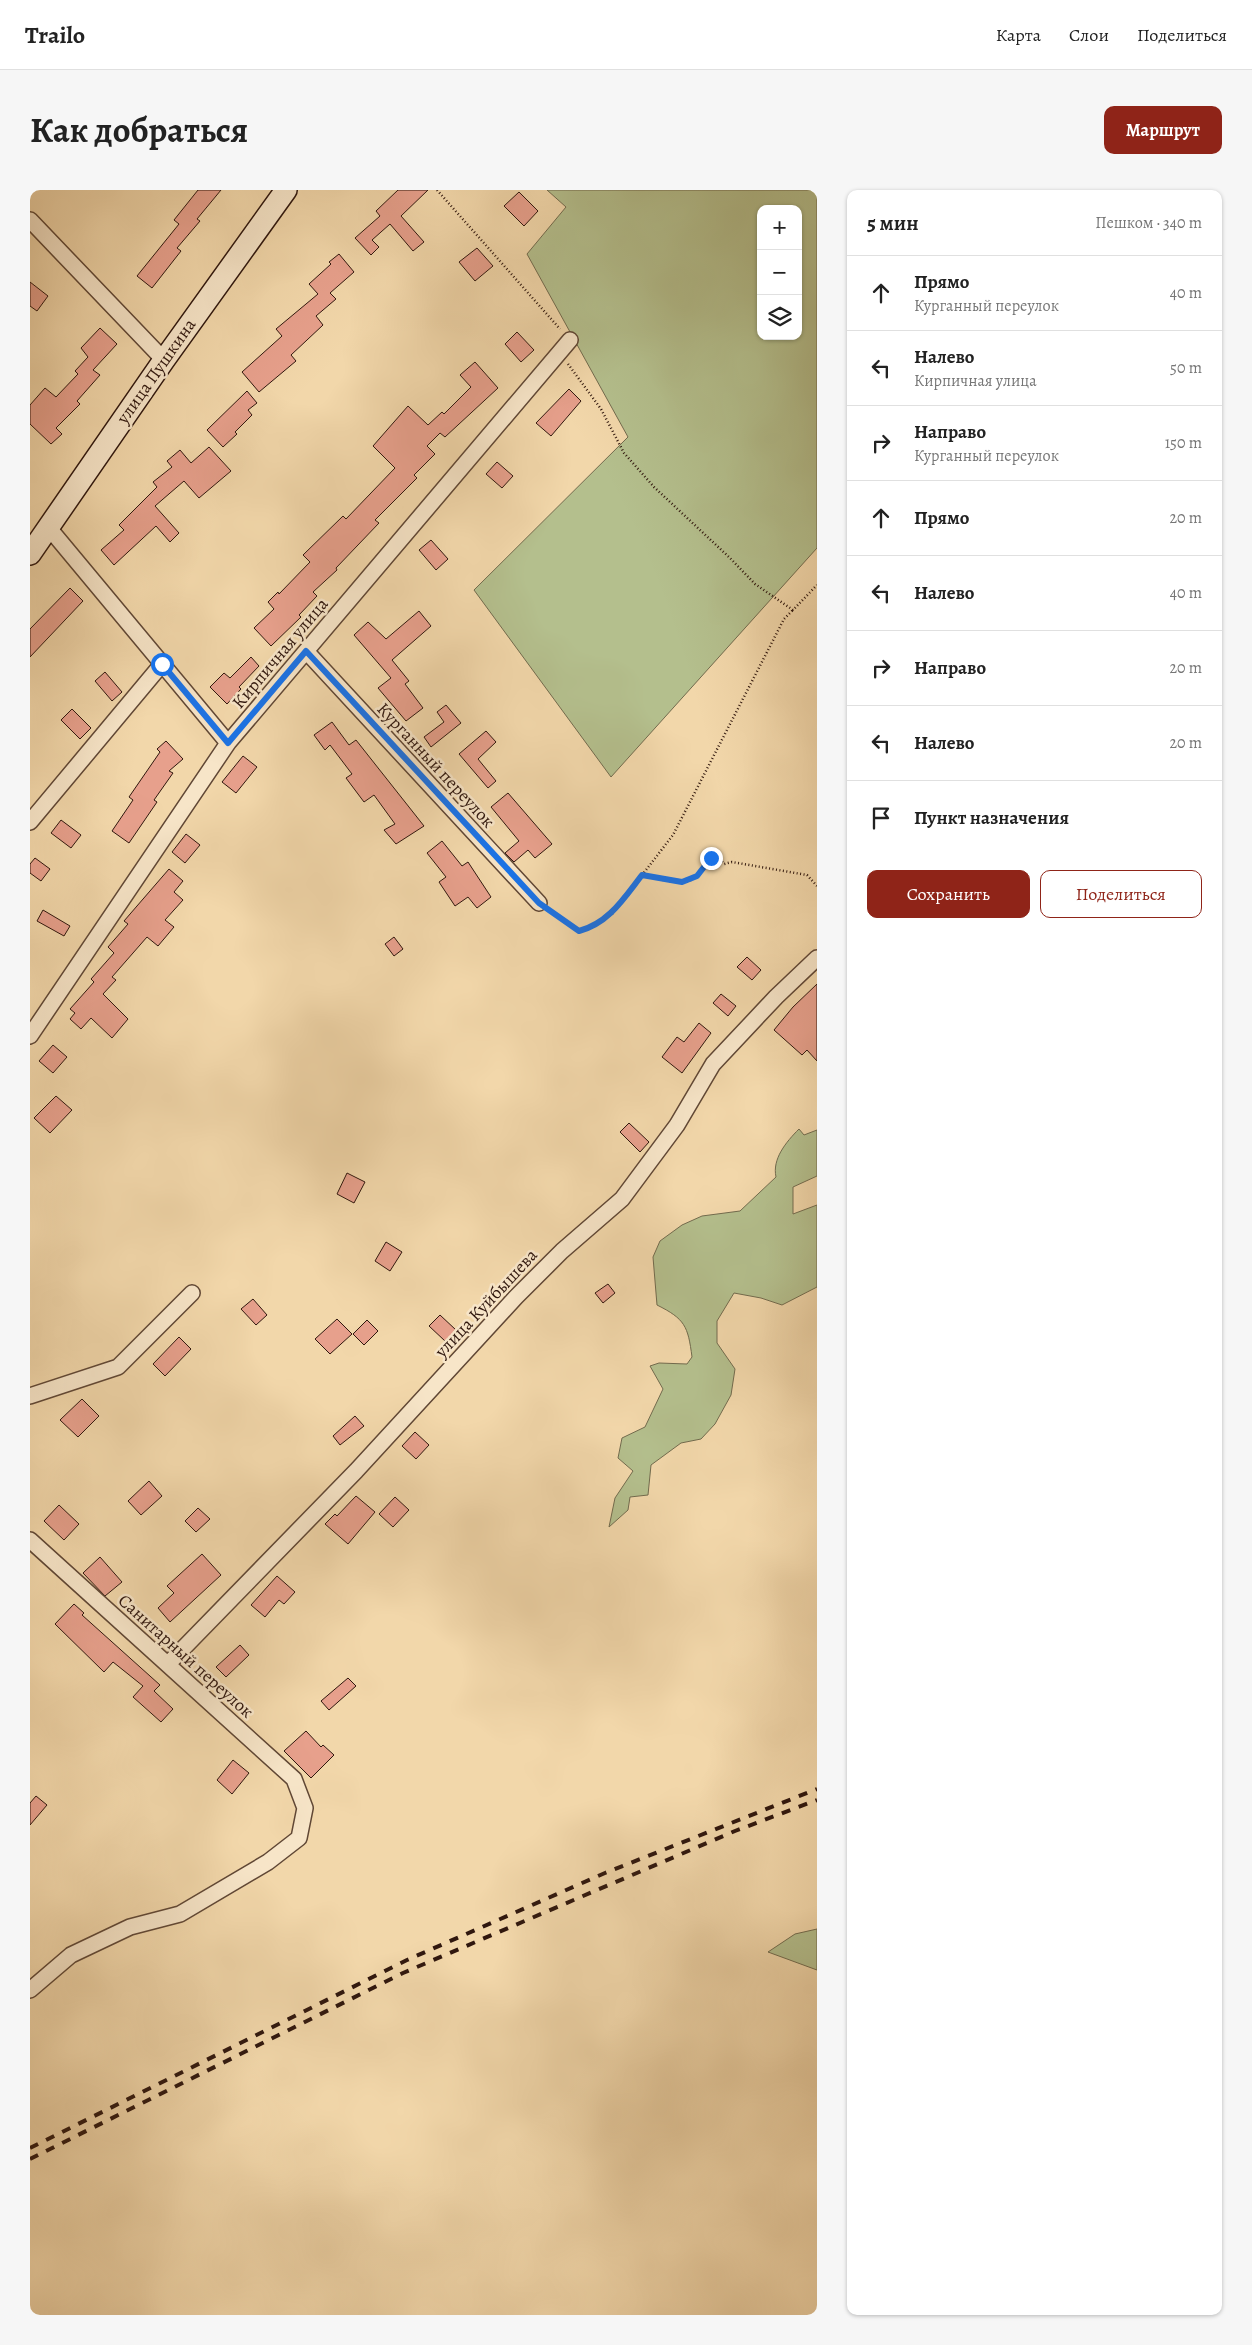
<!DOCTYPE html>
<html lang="ru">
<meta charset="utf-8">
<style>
:root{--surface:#fff;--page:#f6f6f6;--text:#222;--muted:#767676;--line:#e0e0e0;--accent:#8f2418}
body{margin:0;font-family:Alegreya,serif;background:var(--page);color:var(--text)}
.controls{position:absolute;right:15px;top:15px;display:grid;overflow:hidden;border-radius:10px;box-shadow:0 1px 4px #0004}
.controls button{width:45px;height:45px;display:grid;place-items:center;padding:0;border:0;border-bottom:1px solid var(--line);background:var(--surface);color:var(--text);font:25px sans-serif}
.stop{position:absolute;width:15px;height:15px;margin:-11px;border:4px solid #1a73e8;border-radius:50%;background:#fff}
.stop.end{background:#1a73e8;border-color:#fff;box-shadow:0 1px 5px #0008}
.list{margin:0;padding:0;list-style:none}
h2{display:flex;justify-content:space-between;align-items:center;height:65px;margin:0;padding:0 20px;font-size:21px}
h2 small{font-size:16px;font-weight:400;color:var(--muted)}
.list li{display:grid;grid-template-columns:32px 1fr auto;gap:15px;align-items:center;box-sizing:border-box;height:75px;padding:0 20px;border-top:1px solid var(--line)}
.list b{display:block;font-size:19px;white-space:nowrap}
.list p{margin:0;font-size:16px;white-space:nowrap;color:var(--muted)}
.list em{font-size:16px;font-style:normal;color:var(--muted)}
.actions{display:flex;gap:10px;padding:15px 20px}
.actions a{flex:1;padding:11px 0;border:1px solid var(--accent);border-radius:10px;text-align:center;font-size:18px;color:var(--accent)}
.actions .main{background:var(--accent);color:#fff}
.icon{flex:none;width:28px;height:28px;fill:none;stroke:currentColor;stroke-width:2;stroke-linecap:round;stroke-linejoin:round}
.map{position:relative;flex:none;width:787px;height:2125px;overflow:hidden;border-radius:10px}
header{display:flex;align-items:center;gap:30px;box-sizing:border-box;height:70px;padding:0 25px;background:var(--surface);border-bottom:1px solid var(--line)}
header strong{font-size:24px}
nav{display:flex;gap:28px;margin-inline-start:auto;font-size:18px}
.intro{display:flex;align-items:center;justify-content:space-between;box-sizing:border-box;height:120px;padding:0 30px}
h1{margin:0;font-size:35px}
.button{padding:12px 22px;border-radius:10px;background:var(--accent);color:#fff;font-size:18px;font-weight:700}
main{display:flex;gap:30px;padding:0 30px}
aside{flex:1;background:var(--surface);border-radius:10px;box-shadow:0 1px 4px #0004}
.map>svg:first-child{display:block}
.green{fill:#b4bf8d;stroke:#726b4e;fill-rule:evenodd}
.building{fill:#e7a08c;stroke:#30170e}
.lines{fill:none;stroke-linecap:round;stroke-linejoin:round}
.minor-casing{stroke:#604735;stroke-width:18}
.secondary-casing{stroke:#30170e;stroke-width:24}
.path{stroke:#30170e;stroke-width:2.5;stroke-dasharray:1 2.5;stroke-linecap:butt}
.minor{stroke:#f7e5c8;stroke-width:15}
.secondary{stroke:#f7e5c8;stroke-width:21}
.rail{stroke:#30170e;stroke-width:4;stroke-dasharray:9 9;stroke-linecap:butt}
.route{stroke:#1a73e8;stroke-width:6}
.labels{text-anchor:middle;stroke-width:5;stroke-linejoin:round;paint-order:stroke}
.street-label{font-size:18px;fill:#30170e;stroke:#f7e5c8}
</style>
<header>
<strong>Trailo</strong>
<nav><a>Карта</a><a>Слои</a><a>Поделиться</a></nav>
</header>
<div class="intro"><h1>Как добраться</h1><a class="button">Маршрут</a></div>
<main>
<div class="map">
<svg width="787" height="2125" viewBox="0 0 787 2125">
<rect width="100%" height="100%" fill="#f2d7aa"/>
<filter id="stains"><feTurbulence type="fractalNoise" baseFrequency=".004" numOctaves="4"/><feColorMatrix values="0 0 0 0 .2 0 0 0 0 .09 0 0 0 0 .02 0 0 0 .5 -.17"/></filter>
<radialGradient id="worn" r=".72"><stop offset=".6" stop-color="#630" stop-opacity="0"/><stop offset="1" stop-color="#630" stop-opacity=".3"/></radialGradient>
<!-- green -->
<path class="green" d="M517,0H787V358L581,587L444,400L598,247L497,64L536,17ZM731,19H768V146H731Z
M769,939L774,945L787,940V986L763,997V1024L787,1015V1097L752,1115L731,1108L704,1103L687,1131V1153L705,1179L701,1205L685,1234L671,1249L651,1253L621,1275L618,1305L600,1307L598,1320L579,1337L585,1308L603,1281L588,1268L592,1248L615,1237L633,1199L620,1176L629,1173L657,1174L662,1167C658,1136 655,1129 627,1115L623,1067L630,1051L652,1035L672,1026L710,1021L746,987C742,969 756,952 769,939Z
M787,1739V1780L738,1762L765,1744Z"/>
<!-- building -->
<path class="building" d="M168,0H191L167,29L170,31L147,58L151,61L122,98L107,86L149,34L144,30Z
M368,0H398L371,26L394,52L383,61L360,34L342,50L349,57L341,65L325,48L350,26L346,21Z
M489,2L508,21L494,36L474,16Z
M447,58L463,76L445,91L429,72Z
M309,64L324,82L300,103L306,109L286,126L293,135L261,165L266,171L229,202L212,182L252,146L246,139L288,104L279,94L301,74L299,72Z
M0,92L18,106L7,121L0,116Z
M70,138L87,154L63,180L70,185L47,211L50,214L26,238L32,244L21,254L0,234V215L15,198L26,207L48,184L45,181L58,167L51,158Z
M487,142L504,160L491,172L475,154Z
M445,172L468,198L415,247L410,243L397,256L405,264L384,285L387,288L345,330L349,333L306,378L307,380L283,402L287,406L269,425L271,427L241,456L224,438L244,419L238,412L248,402L249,404L280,372L273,365L313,326L316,329L365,278L343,256L378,216L398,235L412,222L414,224L441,197L430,185Z
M539,199L551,211L521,246L506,233Z
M217,201L227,213L218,220L222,225L205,242L207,244L193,257L177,240Z
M179,257L201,281L169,308L154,291L125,316L149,343L140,352L126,336L84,375L71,360L94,340L89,335L127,297L123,292L142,277L137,271L150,260L161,273Z
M467,272L483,286L472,298L456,284Z
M401,350L418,369L406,380L389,360Z
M40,398L53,411L0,467V439Z
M389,421L401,436L362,470L379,491L375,494L393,518L376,531L348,498L361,488L324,445L338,432L356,449Z
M221,467L229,476L209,497L211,499L197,514L180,497L194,483L200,488Z
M75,482L92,502L82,511L65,491Z
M416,515L431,533L401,557L394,547L414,532L407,522Z
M42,519L61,538L50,549L31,530Z
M302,532L319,555L326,550L394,636L366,654L354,640L365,634L344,605L334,612L316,588L322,584L300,555L295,560L284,545Z
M456,541L466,552L448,569L466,591L458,598L429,564Z
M136,551L153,569L139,581L143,583L124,610L127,612L99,653L82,641L103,610L99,607L130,562L127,559Z
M213,566L227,577L206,603L192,592Z
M478,603L522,654L505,668L498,660L484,672L475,663L489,651L461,617Z
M31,630L51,645L41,658L21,643Z
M156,644L170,655L155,673L142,662Z
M412,651L432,676L438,672L461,707L447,718L438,707L425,716L409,692L416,687L397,663Z
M5,668L20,679L11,691L0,683V674Z
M139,679L153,691L144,702L153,710L135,730L144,737L128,756L117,747L82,787L86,790L73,804L98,829L82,848L61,828L51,839L40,829L45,823L40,819L64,792L61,789L84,763L78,757L98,734L94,731Z
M13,720L40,736L34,746L7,731Z
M364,747L373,759L364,766L355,754Z
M717,767L731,780L722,790L707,777Z
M787,794V871L777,860L772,865L744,840L763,817Z
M691,804L706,816L698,826L683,813Z
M669,833L681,843L652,883L632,867L647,847L654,852Z
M23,855L37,867L23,883L9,871Z
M26,906L42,920L20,943L4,928Z
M599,933L619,952L610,962L590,942Z
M317,983L335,992L324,1013L307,1004Z
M356,1052L372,1062L360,1081L345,1071Z
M578,1094L585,1103L573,1113L565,1103Z
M223,1109L237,1125L226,1135L211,1119Z
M410,1125L426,1140L415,1151L399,1136Z
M307,1129L322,1144L300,1164L285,1149Z
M337,1130L348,1141L334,1155L323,1144Z
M149,1147L161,1159L135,1186L123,1174Z
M52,1209L69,1226L48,1247L30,1230Z
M325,1226L334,1236L310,1255L303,1246Z
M385,1242L399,1255L386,1269L372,1256Z
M119,1291L132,1306L111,1325L98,1311Z
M326,1306L345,1322L318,1354L295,1334L305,1324L307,1326Z
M365,1307L379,1320L363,1337L349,1324Z
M29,1315L49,1334L34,1350L14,1331Z
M168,1318L180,1329L166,1342L155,1331Z
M172,1364L191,1385L140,1432L128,1418L144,1403L137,1396Z
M70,1367L92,1392L75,1406L53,1383Z
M247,1386L265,1402L254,1414L249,1410L235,1427L221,1415Z
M44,1414L54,1423L52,1425L130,1495L124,1501L143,1519L131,1532L103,1507L113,1496L83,1472L74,1482L25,1434Z
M210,1455L219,1465L196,1487L186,1477Z
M318,1488L326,1496L299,1520L291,1511Z
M276,1541L291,1557L293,1555L304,1565L281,1588L254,1561Z
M203,1570L219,1583L202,1604L187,1590Z
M6,1606L17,1615L0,1635V1613Z"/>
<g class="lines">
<defs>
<path id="minor" d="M0,30L134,170
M19,338L198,553
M276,461L509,713
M0,632L132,474
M0,846L198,553L540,150
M0,1206L88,1177L162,1103
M0,1350L264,1589L275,1618L269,1648L238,1672L150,1724L100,1737L41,1765L0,1800
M138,1474L326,1281L486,1107L532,1061L592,1009L647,935L683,874L746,807L787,768"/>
<path id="secondary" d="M0,364L134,170L256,0"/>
</defs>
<!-- minor casing -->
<use href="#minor" class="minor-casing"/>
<!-- secondary casing -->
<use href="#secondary" class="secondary-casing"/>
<!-- path -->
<path class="path" d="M407,0L530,139
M538,174L571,219L594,263L624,297L700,368L725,394L763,420L787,395
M612,685C629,688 655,699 668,685C675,678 678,670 687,665L694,674L702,672L777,685L787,696
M519,721L549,741L563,737L582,724L643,645L754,429L763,420"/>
<!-- minor -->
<use href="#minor" class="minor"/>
<!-- secondary -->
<use href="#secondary" class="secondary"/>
<!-- rail -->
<path class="rail" d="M0,1958L377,1770L575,1683L787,1599
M0,1969L373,1783L705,1641L787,1610"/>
</g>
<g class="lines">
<!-- route -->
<path class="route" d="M132,474L198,553L276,461L509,713L549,741C579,733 594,708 612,685L652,692L667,686L681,668"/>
</g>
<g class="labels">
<!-- street labels -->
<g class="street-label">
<text transform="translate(126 181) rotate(-55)" y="6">улица Пушкина</text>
<text transform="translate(250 463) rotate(-50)" y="6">Кирпичная улица</text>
<text transform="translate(406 575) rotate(47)" y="6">Курганный переулок</text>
<text transform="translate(456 1113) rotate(-47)" y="6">улица Куйбышева</text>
<text transform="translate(156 1466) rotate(42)" y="6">Санитарный переулок</text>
</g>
</g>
<rect width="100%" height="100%" filter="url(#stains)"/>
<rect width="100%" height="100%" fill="url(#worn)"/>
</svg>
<div class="controls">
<button>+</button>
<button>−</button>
<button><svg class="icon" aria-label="layers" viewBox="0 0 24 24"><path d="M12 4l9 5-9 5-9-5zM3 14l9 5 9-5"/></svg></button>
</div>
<div class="stop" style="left:132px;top:474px"></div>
<div class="stop end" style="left:681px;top:668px"></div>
</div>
<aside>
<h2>5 мин<small>Пешком · 340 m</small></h2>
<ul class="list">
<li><svg class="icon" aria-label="ahead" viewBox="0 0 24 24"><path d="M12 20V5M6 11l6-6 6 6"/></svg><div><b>Прямо</b><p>Курганный переулок</p></div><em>40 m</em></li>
<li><svg class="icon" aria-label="left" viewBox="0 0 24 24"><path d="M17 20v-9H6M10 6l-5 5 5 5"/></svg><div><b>Налево</b><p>Кирпичная улица</p></div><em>50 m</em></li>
<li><svg class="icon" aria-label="right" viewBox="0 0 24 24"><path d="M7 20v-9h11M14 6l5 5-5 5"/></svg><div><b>Направо</b><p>Курганный переулок</p></div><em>150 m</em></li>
<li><svg class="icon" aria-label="ahead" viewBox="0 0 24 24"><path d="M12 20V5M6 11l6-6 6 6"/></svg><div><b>Прямо</b></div><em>20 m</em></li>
<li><svg class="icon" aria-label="left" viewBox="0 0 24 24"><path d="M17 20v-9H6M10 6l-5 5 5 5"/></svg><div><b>Налево</b></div><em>40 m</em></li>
<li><svg class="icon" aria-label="right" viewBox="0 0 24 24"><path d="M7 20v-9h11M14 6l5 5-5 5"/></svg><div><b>Направо</b></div><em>20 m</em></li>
<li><svg class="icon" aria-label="left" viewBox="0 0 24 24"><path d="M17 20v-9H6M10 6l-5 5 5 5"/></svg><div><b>Налево</b></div><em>20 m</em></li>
<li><svg class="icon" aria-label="arrive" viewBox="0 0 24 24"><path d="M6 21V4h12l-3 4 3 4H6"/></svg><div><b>Пункт назначения</b></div></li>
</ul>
<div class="actions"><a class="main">Сохранить</a><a>Поделиться</a></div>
</aside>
</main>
